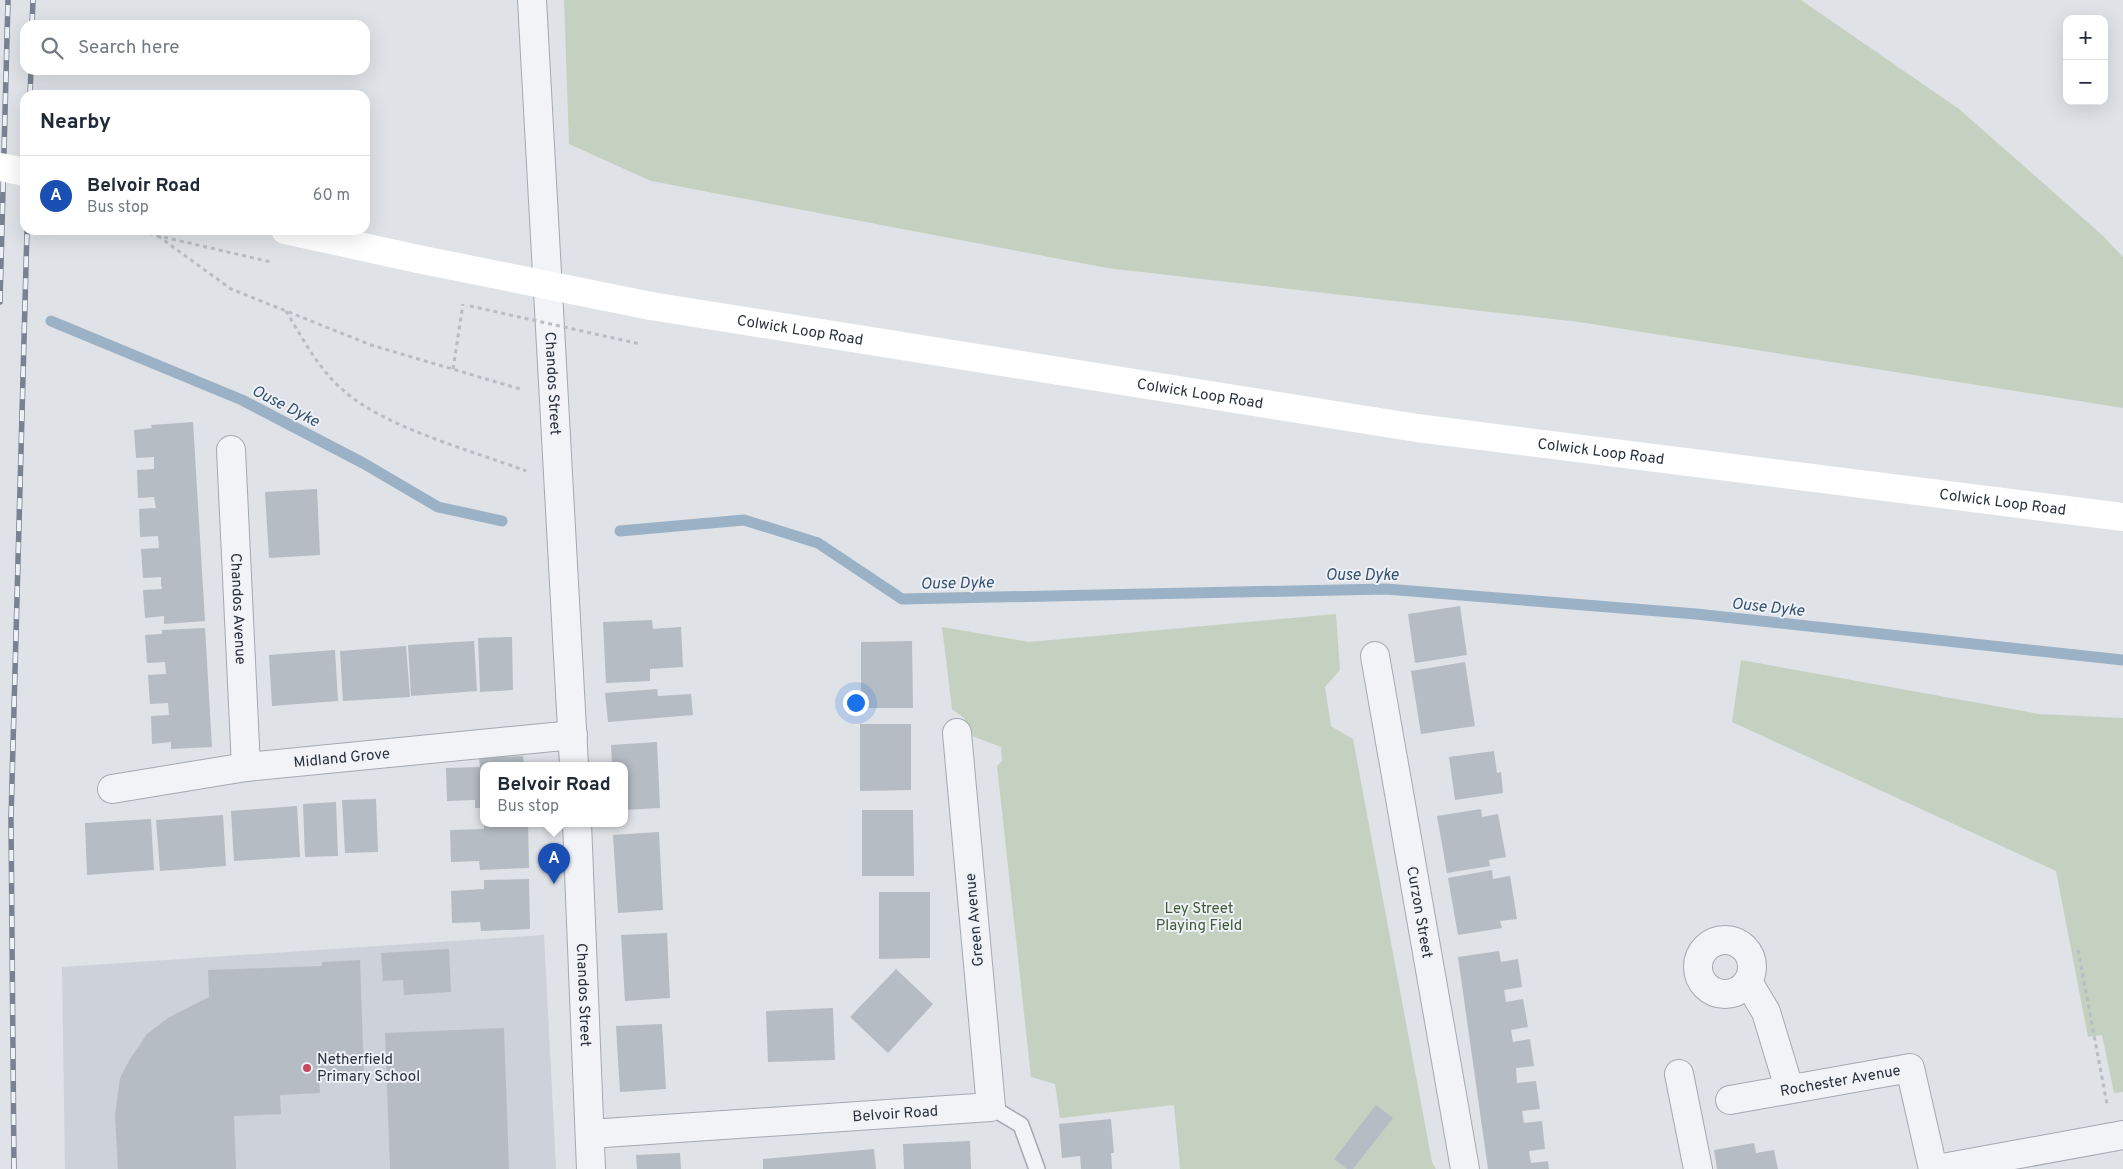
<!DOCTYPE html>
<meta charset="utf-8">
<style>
:root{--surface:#fff;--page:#f6f6f7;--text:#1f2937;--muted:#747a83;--line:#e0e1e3;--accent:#0b8043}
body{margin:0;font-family:Overpass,sans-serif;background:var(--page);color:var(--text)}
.controls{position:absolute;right:15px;top:15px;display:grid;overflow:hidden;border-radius:10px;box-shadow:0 5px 20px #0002}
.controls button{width:45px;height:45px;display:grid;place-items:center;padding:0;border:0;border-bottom:1px solid var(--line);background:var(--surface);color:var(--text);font:25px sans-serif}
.you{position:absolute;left:855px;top:702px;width:18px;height:18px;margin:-12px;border:4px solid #fff;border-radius:50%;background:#1a73e8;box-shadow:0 0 0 8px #1a73e833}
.badge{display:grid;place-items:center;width:32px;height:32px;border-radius:50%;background:var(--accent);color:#fff;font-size:16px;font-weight:700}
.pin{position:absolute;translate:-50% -41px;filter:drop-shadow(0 1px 2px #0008)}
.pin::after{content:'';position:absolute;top:26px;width:18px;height:15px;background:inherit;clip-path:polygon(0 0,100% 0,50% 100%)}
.popup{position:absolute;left:480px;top:762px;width:148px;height:65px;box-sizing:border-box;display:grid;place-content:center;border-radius:10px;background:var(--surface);filter:drop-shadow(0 1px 4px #0005);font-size:16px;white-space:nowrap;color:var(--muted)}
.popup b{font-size:19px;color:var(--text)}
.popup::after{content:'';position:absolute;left:50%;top:100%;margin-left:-10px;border:10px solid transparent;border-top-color:var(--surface)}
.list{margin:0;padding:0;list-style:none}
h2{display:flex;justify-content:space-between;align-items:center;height:65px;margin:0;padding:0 20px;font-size:21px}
h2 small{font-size:16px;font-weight:400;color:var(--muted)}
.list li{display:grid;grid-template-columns:32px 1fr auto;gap:15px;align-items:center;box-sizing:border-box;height:80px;padding:0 20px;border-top:1px solid var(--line)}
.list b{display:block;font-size:19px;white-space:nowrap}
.list p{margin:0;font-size:16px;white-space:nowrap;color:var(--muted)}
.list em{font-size:16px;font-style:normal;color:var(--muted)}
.icon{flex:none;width:28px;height:28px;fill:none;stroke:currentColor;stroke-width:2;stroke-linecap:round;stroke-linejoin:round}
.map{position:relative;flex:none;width:2123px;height:1169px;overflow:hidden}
.search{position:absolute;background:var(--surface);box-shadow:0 5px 20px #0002;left:20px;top:20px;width:350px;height:55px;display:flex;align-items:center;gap:12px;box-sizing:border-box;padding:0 18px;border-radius:15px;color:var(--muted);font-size:19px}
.panel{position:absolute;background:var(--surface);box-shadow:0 5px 20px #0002;left:20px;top:90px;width:350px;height:145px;border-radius:15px}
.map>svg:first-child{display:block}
.built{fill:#cdd1d9}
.green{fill:#c5d1c0}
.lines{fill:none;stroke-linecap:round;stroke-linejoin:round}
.stream{stroke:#9bb1c6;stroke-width:11}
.building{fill:#b6bcc4}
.lane-casing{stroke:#a4a9b1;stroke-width:18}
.street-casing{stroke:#a4a9b1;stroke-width:30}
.path{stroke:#b9bdc2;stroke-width:3;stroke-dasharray:4 4;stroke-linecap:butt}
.lane{stroke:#f1f3f6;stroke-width:15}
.street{stroke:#f1f3f6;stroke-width:28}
.secondary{stroke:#fff;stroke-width:28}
.rail-casing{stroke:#798290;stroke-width:5.5}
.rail{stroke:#eef1f5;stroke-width:4;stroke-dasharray:11;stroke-linecap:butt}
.path-bridge{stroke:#b9bdc2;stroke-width:3;stroke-dasharray:4 4;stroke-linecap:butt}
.secondary-bridge{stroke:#fff;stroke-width:28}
.poi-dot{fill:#c8485e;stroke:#eef1f5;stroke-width:2}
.labels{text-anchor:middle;stroke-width:4;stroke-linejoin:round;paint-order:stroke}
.street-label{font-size:15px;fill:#28313e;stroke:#eef1f5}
.park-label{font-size:15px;fill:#3e5936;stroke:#eef1f5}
.poi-label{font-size:15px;fill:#28313e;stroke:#eef1f5;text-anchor:start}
.water-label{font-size:16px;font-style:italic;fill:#345070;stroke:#eef1f5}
</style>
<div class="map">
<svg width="2123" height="1169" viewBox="0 0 2123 1169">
<rect width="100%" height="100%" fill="#dfe2e7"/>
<!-- built -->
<path class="built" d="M544,935L556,1169H65L62,967Z"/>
<!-- green -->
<path class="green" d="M564,0H1801L1959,109L2102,235L2123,257V408L1579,322L1107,268L651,181L569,144Z
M1336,614L1340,670L1325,687L1331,726L1353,739L1432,1162L1436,1169H1180L1174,1105L1060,1118L1055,1084L1031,1077L997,766L1002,761L1001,747L972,736L964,718L952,709L942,627L1029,642Z
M1741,660L2039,714L2123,718V1092L2114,1093L2102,1035L2088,1037L2056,871L1732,722Z"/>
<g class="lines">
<!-- stream -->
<path class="stream" d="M51,321L242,400L363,463L438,507L502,521
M620,531L744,520L818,543L902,599L1386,589L1696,614L2123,660"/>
</g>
<!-- building -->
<path class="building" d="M193,422L205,621L164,624V616L145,618L143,590L162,589L161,584V577L143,578L141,549L159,548L158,536L140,537L139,509L156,508L154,497L138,498L137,470L154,469V457L136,458L134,430L152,428L151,425Z
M317,489L320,555L269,558L265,492Z
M1460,606L1467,655L1415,663L1408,614Z
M652,620L653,629L681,627L683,667L650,669V681L606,683L603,622Z
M205,628L212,747L171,749V742L152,744L151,716L169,715L168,703L150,704L148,675L166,674L165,662L147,663L145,635L162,634V630Z
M512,637L513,690L480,692L478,638Z
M474,641L477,691L411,696L408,645Z
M912,641L913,708H861V642Z
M406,646L410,697L343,701L340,651Z
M335,650L338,701L272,706L269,655Z
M1465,662L1475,726L1421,734L1411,671Z
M657,689L658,696L691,694L693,715L608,722L605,693Z
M860,724H911V790L860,791Z
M657,742L660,808L624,810V765H612L611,745Z
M1494,751L1497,773L1501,772L1503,793L1455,800L1449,757Z
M523,756L524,765H484V808H475V800L447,801L446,768L480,767L479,758Z
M376,799L378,852L345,853L342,800Z
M336,802L338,856L305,857L303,804Z
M297,806L300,857L234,861L231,811Z
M1481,809L1482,817L1498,814L1506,857L1489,860L1490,866L1447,873L1437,816Z
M862,810H913L914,876H862Z
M223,815L226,866L160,871L156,820Z
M151,819L154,870L87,875L85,823Z
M484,823H528L529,868L480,870L479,861L451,862L450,830L484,829Z
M659,832L663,910L618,913L613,835Z
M1492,870L1493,879L1510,876L1517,919L1500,921L1502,928L1458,935L1448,878Z
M529,879L530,929L481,931L480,922L452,923L451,891L484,889V880Z
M879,892H930V958L879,959Z
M667,933L670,998L625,1001L621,935Z
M449,949L451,992L404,995L403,980L383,981L381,953Z
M1499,951L1501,962L1518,959L1522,987L1504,990L1506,1002L1523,999L1528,1027L1511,1030L1513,1042L1530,1039L1534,1066L1516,1068L1517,1083L1536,1081L1540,1109L1522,1111L1524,1123L1542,1121L1545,1149L1529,1151L1531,1163L1548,1161L1549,1169H1488L1458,957Z
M360,960L364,1077L319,1079L320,1093L280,1095L281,1114L234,1116L236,1169H118L115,1115L120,1078L130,1059L147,1034L168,1018L209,997L208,970L322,966V962Z
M896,969L933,1004L888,1053L850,1017Z
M833,1008L835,1060L768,1062L766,1011Z
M662,1024L666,1089L620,1092L616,1026Z
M504,1028L509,1169H390L385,1033Z
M1376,1105L1393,1118L1353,1169H1347L1334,1159Z
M1111,1119L1114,1153H1111L1112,1169H1081L1080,1156L1062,1158L1059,1124Z
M970,1141L971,1169H904L903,1144Z
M1754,1143L1756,1153L1774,1150L1778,1169H1717L1714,1150Z
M874,1149L876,1169H763V1159Z
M680,1153L681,1169H637L636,1155Z"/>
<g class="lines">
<defs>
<path id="lane" d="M991,1107L1021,1125L1037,1169"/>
<g id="street">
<path id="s1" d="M532,0L574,765"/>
<path id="s2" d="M231,450L246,767"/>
<path id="s3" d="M1375,656L1465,1169"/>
<path id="s4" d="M112,789L246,767L573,735"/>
<path id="s5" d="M577,823L591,1169"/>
<circle cx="1725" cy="967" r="27"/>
<path d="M1748,982L1766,1012L1789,1088"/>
<path d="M1679,1074L1698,1169"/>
<path id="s6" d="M1730,1100L1910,1068L1933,1169"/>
<path id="s7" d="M590,1134L991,1107L957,733"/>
<path d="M1937,1169L2123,1135"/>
</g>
</defs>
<!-- lane casing -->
<use href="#lane" class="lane-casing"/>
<!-- street casing -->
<use href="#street" class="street-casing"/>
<!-- path -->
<path class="path" d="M133,230L271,262
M158,236L231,289L371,345L520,389
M286,311C303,339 319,370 344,391C388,429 471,450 526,471
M453,369L463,304
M2078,950L2107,1104"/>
<!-- lane -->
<use href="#lane" class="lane"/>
<!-- street -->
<use href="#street" class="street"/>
<!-- secondary -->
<g class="secondary">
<path d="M285,230L418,259"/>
<path id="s8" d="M651,306L1417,428L2123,517"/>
</g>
<defs>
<path id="rail" d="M32,25L33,0
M30,95L31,70
M0,302L8,0
M14,1169L11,819L27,230"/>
</defs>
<!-- rail casing -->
<use href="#rail" class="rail-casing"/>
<!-- rail -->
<use href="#rail" class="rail"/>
<!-- path-bridge -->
<path class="path-bridge" d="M470,306L640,344"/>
<!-- secondary-bridge -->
<path class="secondary-bridge" d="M0,167L25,172
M418,259L651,306"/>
</g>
<!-- markers -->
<circle class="poi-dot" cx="307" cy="1068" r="5"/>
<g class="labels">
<!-- street labels -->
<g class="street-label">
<text dy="5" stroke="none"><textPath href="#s8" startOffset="151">Colwick Loop Road</textPath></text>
<text dy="5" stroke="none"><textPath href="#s1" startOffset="384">Chandos Street</textPath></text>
<text dy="5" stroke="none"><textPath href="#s8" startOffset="556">Colwick Loop Road</textPath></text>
<text dy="5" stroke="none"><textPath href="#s8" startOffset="961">Colwick Loop Road</textPath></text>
<text dy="5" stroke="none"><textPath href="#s8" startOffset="1366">Colwick Loop Road</textPath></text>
<text dy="5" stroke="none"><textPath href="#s2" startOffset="159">Chandos Avenue</textPath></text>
<text dy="5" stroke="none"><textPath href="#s4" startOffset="232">Midland Grove</textPath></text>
<text dy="5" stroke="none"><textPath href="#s3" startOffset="260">Curzon Street</textPath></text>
<text transform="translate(974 920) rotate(-95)" y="5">Green Avenue</text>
<text dy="5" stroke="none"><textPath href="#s5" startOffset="172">Chandos Street</textPath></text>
<text dy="5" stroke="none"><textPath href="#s6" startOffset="112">Rochester Avenue</textPath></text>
<text dy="5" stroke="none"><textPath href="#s7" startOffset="306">Belvoir Road</textPath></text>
</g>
<!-- park labels -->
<g class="park-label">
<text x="1199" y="913">Ley Street<tspan x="1199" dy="17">Playing Field</tspan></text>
</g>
<!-- poi labels -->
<g class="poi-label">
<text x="317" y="1064">Netherfield<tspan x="317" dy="17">Primary School</tspan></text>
</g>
<!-- water labels -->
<g class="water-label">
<text transform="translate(286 405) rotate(27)" y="6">Ouse Dyke</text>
<text x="1362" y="580">Ouse Dyke</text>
<text transform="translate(957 582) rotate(-1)" y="6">Ouse Dyke</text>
<text transform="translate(1768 606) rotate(6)" y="6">Ouse Dyke</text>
</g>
</g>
</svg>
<div class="controls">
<button>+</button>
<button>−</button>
</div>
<div class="you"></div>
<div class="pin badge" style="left:554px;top:884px;background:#1a4fb4">A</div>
<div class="popup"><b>Belvoir Road</b>Bus stop</div>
<div class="search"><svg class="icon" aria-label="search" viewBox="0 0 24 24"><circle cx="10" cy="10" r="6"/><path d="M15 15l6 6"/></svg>Search here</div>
<section class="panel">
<h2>Nearby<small></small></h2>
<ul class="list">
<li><span class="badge" style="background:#1a4fb4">A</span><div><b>Belvoir Road</b><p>Bus stop</p></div><em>60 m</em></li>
</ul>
</section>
</div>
